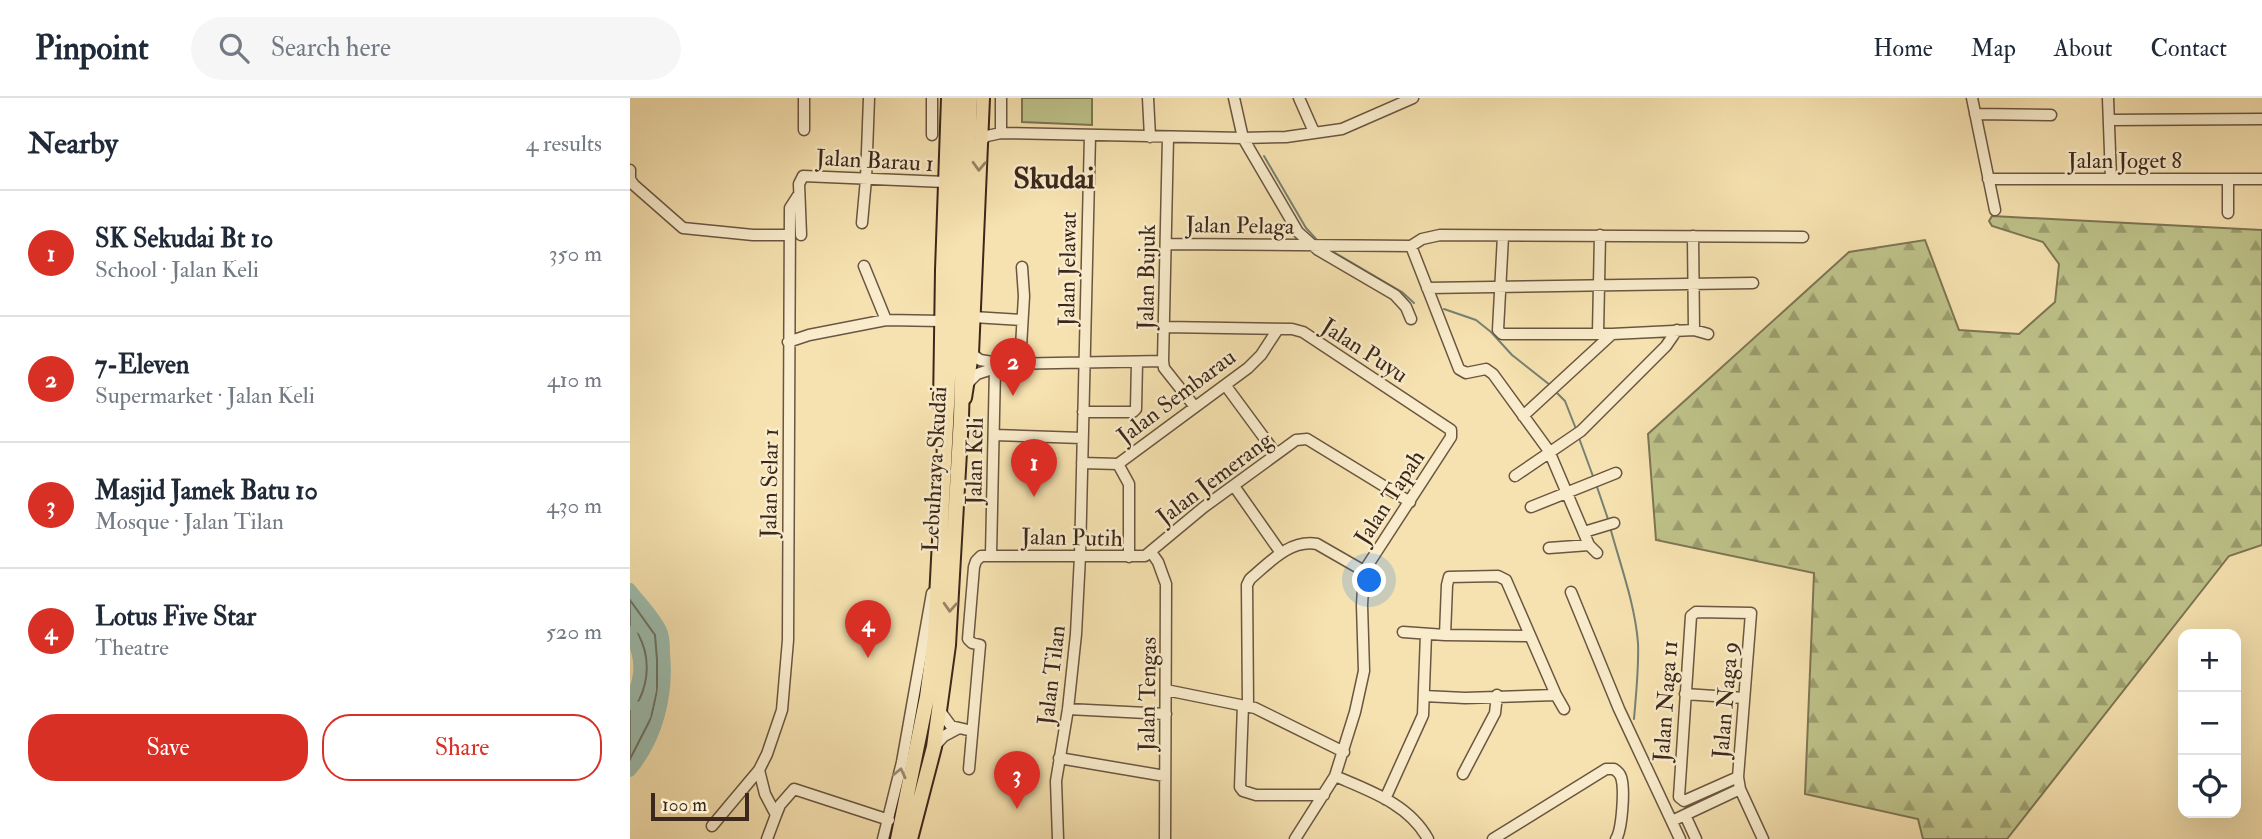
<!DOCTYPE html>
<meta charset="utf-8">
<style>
:root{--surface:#fff;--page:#f6f6f7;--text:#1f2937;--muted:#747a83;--line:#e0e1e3;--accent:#d93025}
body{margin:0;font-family:"IM FELL Double Pica",serif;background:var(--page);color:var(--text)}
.controls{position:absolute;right:21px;bottom:21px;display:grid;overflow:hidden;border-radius:14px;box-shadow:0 7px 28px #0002}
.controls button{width:63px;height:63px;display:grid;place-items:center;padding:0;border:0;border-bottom:2px solid var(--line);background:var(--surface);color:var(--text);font:35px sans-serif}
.scale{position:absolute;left:21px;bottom:18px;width:98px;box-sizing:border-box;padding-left:7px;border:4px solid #3c271c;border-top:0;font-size:19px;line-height:24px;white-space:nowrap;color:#3c271c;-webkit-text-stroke:5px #f9eccc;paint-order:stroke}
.you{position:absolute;left:740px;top:483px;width:24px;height:24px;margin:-18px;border:5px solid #fff;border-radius:50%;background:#1a73e8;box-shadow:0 0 0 10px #1a73e833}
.badge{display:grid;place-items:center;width:46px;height:46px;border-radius:50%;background:var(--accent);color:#fff;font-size:23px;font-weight:700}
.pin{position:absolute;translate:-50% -58px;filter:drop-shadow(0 2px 4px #0008)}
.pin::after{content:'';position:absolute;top:37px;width:24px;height:21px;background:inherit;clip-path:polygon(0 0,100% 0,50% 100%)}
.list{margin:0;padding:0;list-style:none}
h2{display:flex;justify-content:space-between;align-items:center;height:91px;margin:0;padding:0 28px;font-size:30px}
h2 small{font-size:23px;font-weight:400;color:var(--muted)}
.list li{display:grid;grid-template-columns:46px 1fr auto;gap:21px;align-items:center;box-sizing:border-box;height:126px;padding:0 28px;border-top:2px solid var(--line)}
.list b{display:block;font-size:26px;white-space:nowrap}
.list p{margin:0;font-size:23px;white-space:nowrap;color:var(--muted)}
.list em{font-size:23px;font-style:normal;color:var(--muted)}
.actions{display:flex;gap:14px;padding:21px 28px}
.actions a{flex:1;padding:16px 0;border:2px solid var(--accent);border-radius:28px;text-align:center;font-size:24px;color:var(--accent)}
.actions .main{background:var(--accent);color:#fff}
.icon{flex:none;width:38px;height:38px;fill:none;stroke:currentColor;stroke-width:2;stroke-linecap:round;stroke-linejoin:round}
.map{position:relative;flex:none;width:1632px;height:741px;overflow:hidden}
header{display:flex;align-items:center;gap:42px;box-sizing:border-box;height:98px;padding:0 35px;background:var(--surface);border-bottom:2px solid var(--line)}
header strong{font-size:33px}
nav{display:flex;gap:38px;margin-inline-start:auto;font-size:24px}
.search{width:490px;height:63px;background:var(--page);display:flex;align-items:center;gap:18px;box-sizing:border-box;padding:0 24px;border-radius:38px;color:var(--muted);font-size:26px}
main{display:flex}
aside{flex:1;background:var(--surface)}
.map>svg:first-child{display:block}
.forest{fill:url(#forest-firs);stroke:#7d7553;stroke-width:2}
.park{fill:#bec38a;stroke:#7d7553;stroke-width:2}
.water{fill:#9dbdae;stroke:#768174;stroke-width:2}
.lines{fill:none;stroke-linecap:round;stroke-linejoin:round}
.shore{stroke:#6c7265;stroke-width:2}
.stream{stroke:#768174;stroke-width:2}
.river{stroke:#9dbdae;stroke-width:12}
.minor-casing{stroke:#6a5641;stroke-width:13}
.major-casing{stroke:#3c271c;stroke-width:16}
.highway-casing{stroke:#3c271c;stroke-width:18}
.minor{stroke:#f9eccc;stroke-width:10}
.major{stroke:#f6e2b0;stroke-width:12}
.highway{stroke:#f6e2b0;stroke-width:14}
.oneway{stroke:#998466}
.oneway2{stroke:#9a8a74}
.labels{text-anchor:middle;stroke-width:5;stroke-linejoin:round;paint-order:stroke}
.street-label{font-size:23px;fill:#3c271c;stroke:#f9eccc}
.district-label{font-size:30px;font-weight:bold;fill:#3c271c;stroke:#f9eccc}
</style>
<header>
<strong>Pinpoint</strong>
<div class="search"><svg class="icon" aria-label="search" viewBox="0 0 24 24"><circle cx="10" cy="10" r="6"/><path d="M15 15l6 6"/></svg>Search here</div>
<nav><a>Home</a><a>Map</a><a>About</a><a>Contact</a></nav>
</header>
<main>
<aside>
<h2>Nearby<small>4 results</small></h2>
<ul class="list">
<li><span class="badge">1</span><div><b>SK Sekudai Bt 10</b><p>School · Jalan Keli</p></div><em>350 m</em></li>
<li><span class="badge">2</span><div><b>7-Eleven</b><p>Supermarket · Jalan Keli</p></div><em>410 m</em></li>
<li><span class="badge">3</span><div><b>Masjid Jamek Batu 10</b><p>Mosque · Jalan Tilan</p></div><em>430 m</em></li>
<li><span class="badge">4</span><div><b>Lotus Five Star</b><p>Theatre</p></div><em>520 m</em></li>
</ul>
<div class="actions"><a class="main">Save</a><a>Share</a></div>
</aside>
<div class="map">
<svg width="1632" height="741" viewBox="0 0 1632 741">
<defs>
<pattern id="forest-firs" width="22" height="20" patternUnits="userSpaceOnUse" patternTransform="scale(1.75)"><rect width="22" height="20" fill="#bec38a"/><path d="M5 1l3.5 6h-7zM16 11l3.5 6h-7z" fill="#9c9e70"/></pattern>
</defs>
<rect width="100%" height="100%" fill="#f6e2b0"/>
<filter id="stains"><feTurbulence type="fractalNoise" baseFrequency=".00286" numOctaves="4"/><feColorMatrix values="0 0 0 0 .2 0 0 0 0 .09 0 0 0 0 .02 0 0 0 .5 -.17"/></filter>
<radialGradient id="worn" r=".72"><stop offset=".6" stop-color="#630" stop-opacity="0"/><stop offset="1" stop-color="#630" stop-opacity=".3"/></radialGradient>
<!-- forest -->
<path class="forest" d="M1362,118L1632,132V447L1599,458L1377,741H1293L1288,721L1175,696L1184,475L1026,442L1018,336L1219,154L1295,142L1329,232L1389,236L1425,204L1429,166L1413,144L1362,128L1359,123Z"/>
<!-- park -->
<path class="park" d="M392,0H462V27L392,24Z"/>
<!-- water -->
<path class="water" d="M0,491C9,503 27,521 32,535C34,541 34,550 34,556C38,597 27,641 0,673V606L10,582L8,551L0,534Z"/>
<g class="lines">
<!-- shore -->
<path class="shore" d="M0,502L25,537L27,562V593L21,620L0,661
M0,534L8,536C20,557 19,582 9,602L0,606"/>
<!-- stream -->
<path class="stream" d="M634,58L676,130L687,142
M700,152L772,194L784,205
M814,211L846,222L861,234L882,257L920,287
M926,294L935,303L946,331
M949,340L964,381
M966,386L979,424
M980,429C990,466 1005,506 1008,545C1009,570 1006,596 1004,621"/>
<!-- river -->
<path class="river" d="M0,491C9,503 27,521 32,535C34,541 34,550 34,556C38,597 27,641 0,673
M0,534C13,563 12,577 0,606"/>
<defs>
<path id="minor" d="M174,0V32
M371,0V35
M518,0L520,39
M604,0L613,40L668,134L688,152L765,197L776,209L781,221
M669,0L684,34
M1342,0L1365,112
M1478,0L1481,81
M1345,16L1421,17
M1479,22L1632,21
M302,37V0
M538,39L533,263L534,270L565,309
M350,43L357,38L371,35L613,40L656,39L712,31L783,0
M0,72V81L4,87L53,130L123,137H160
M1358,81H1632
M1598,81V115
M232,125L236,81L239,0
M171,137L169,86L173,78L315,84
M873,138L868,232L872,236H982L1064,232L1078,236
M1063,138L1064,232
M537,146L781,148L792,141L810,137L1173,139
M781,148L829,271L836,275L856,271L863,276L919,353L959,447L967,455
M234,168L256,222
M797,190L1123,185
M343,219L392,222
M535,229L662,231L673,234L821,332V339L734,473L732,507L734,573L725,614L705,678L665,741
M968,235L970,137
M158,244L179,237L256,222L312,223
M342,256L350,262L375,266L533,263
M390,266L394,198L392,169
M339,284L347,276L368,269
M596,288L646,356
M453,314H503L506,311L507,264
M893,318L982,236
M364,337L452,340
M452,365L488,366L618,270L631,257L648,231
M488,366L499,386V459
M885,378L951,333L1036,248L1047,232
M604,388L651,455
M901,409L986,375
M954,434L984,425
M919,450L959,447
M521,454L528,464L536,486L535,741
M361,457L365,270
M941,494L989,611L1050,741
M773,534L815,537L900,538
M815,537L817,487L819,479L868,478L876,482L926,597L934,611
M536,592L625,610L714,654
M1055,596L1114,600
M794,598L835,600L926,597
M613,607L610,689L613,693L626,697H694
M618,608L617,487L620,481C639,465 660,441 687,446L734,473
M438,611L536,616
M310,613L321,628L342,633
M304,649L314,638L327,631
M429,660L535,678
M339,671L350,547L342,545L338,541L344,469L346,463L351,458H515L574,409L666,342L677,341L780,404
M129,672L135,696L146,717L137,741
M833,676L865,615L867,597
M705,678C740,693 779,706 798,741
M1108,679L1054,703L1049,699L1061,518L1066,514L1121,515L1108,679L1110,691L1133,741
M755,701L793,617L796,536
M146,717L150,707L164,691L259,722
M1055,717L1066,741
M1042,723L1110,691
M82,728L129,672L137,656L152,612L158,542L160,110L169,96
M253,741L272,664L302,495
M428,741L426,683L438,611L446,536L450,458L460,37
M863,741L976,671H984C987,673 990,676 991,679C995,691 992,732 986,741"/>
<path id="major" d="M335,300L342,256L353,0
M310,307L312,172L318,0"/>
<path id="highway" d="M268,741L297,599L305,539L317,307L329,0
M280,741L304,649L318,547L331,319L340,0"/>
</defs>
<!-- minor casing -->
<use href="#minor" class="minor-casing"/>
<!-- major casing -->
<use href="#major" class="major-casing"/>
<!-- highway casing -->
<use href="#highway" class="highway-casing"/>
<!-- minor -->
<use href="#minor" class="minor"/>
<!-- major -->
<use href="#major" class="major"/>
<!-- highway -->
<use href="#highway" class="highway"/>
</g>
<!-- one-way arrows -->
<defs><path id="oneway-chevron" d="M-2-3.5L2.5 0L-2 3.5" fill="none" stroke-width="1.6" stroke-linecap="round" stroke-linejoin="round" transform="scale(1.75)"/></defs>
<g class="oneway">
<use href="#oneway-chevron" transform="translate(349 68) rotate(92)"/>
<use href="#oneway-chevron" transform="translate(320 509) rotate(93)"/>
</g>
<use class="oneway2" href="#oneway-chevron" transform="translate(270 675) rotate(-77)"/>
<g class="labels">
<!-- street labels -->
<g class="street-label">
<text transform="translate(245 62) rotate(3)" y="8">Jalan Barau 1</text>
<text x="1495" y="70">Jalan Joget 8</text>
<text transform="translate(610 127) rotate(1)" y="8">Jalan Pelaga</text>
<text transform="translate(437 171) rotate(-89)" y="8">Jalan Jelawat</text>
<text transform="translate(516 179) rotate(-89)" y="8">Jalan Bujuk</text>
<text transform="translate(735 252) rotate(33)" y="8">Jalan Puyu</text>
<text transform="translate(546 298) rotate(-37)" y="8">Jalan Sembarau</text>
<text transform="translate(344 363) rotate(-89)" y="8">Jalan Keli</text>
<text transform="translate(304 371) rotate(-87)" y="8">Lebuhraya Skudai</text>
<text transform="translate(584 380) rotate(-37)" y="8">Jalan Jemerang</text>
<text transform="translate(139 385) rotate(-89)" y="8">Jalan Selar 1</text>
<text transform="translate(759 399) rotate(-57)" y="8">Jalan Tapah</text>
<text transform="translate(442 439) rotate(1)" y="8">Jalan Putih</text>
<text transform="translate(421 577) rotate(-83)" y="8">Jalan Tilan</text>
<text transform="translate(517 596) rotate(-89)" y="8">Jalan Tengas</text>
<text transform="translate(1095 602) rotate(-85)" y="8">Jalan Naga 9</text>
<text transform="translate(1035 603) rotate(-86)" y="8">Jalan Naga 11</text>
</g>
<!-- district labels -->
<g class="district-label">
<text x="424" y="90">Skudai</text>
</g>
</g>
<rect width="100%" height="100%" filter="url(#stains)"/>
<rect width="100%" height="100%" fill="url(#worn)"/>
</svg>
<div class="controls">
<button>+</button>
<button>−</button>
<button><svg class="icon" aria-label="locate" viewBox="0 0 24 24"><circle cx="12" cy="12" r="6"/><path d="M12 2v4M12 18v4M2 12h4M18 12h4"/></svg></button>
</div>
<div class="scale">100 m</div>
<div class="you"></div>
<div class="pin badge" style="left:404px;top:399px">1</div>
<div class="pin badge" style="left:383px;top:298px">2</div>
<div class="pin badge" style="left:387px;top:711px">3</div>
<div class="pin badge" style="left:238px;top:560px">4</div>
</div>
</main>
